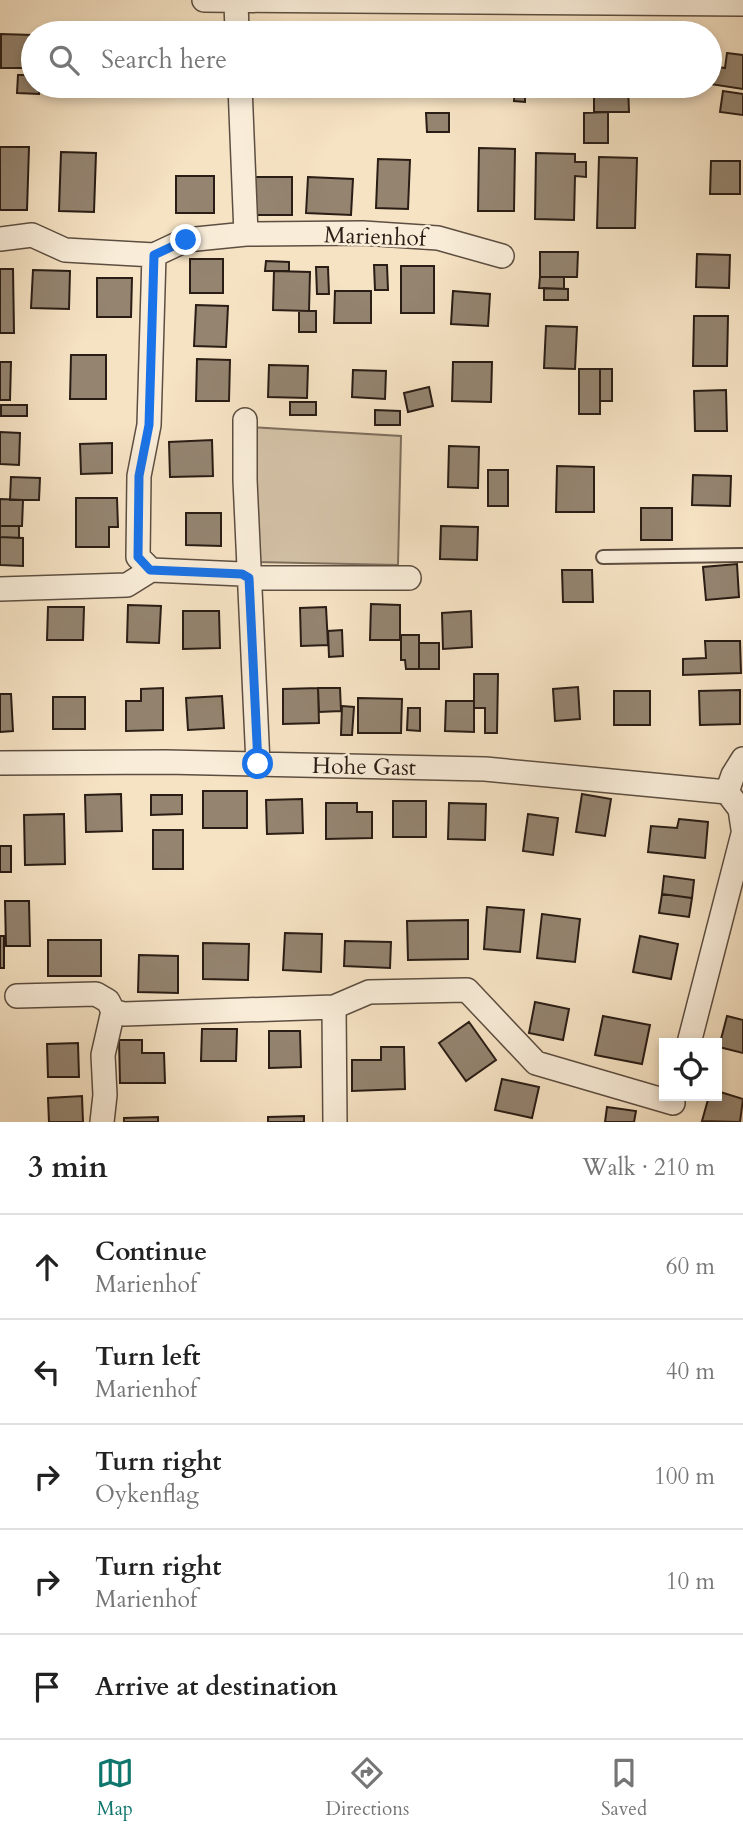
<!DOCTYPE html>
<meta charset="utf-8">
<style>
:root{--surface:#fff;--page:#f2f2f2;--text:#222;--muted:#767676;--line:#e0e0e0;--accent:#0f766e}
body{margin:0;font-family:Cardo,serif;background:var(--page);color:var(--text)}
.controls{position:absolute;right:21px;bottom:21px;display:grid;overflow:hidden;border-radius:0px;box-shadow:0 4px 10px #0003}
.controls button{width:63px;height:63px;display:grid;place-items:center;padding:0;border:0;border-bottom:2px solid var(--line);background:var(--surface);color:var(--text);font:35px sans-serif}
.stop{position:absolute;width:21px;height:21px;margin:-16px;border:5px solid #1a73e8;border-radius:50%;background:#fff}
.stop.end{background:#1a73e8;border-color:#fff;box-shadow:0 2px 7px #0008}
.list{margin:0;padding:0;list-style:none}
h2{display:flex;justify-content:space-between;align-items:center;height:91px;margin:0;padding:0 28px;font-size:30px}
h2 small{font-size:23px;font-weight:400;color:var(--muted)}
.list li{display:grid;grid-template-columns:46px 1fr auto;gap:21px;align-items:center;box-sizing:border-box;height:105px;padding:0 28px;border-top:2px solid var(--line)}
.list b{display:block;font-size:26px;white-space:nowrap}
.list p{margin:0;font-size:23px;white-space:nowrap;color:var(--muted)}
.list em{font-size:23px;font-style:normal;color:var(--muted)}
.icon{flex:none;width:38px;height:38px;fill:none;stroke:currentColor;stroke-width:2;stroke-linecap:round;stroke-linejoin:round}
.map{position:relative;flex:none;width:743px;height:1122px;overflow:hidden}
.search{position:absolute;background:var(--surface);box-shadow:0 4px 10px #0003;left:21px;right:21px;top:21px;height:77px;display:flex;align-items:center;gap:18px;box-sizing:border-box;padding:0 24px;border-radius:38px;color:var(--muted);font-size:26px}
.sheet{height:616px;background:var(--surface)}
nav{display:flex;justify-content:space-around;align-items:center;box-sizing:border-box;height:98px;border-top:2px solid var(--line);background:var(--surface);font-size:19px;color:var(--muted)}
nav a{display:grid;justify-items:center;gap:4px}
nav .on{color:var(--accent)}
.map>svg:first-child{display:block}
.green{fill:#d3c1a6;stroke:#7e6f5e;stroke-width:2}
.building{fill:#948470;stroke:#2a1d15;stroke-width:2}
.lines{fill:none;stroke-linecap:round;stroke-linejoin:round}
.service-casing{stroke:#5d4e41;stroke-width:16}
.minor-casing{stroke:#5d4e41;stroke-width:26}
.service{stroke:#f9edd9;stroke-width:12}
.minor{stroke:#f9edd9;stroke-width:23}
.route{stroke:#1a73e8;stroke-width:9}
.labels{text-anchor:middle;stroke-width:5;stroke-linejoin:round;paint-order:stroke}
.street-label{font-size:23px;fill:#2a1d15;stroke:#f9edd9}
</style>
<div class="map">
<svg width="743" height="1122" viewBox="0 0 743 1122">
<rect width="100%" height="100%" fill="#f6e3c4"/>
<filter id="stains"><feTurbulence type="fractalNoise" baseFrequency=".00286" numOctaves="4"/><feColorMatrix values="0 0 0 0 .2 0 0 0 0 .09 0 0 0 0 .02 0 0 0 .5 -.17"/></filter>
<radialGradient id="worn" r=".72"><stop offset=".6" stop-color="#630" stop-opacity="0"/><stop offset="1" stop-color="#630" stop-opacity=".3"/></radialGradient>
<!-- green -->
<path class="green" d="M249,427L401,436L398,565L256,562Z"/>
<!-- building -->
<path class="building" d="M1,34L32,35V68H1Z
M727,53L743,55V89L710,84L711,66L725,68Z
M18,75H33V86H39V94L17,93Z
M210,86H229L228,95H209Z
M265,86H293V92H265Z
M428,86H468V91H428Z
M515,86H525V102L514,101Z
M594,86H628L629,112H594Z
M723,91L743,94V115L720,112Z
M608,112V143H584V113Z
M426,113H449V132H427Z
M0,147H29L27,210H0Z
M479,148L515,149L514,211H478Z
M61,152L96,153L94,212L59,211Z
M536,153L575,154V162H586V177L575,176L574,220L535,219Z
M599,157L637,158L635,228H597Z
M378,159L410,160L408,209L376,208Z
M711,161H740V194H710Z
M176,176H214V213H176Z
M254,177H292V215H253Z
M308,177L353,179L351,215L306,213Z
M540,252H578L577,277H540Z
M697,254L730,255L729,288L696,287Z
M190,259H223V293H190Z
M266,261L289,262V271H265Z
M374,265H387L388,290H375Z
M401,266H434V313H401Z
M316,267H328L329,294H317Z
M0,269H13L14,333H0Z
M33,270L70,271L69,309L31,308Z
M274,271L310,272L309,311L273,310Z
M540,277H564V289L539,288Z
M97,278H132L131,317H97Z
M544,288L568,289V300H544Z
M335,291H371V323H334Z
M453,291L490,294L488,326L451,324Z
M196,305L228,306L226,347L194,346Z
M299,311H316V332H299Z
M694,316H728L727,366H693Z
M546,326L577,327L575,369L544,368Z
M71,355H106V399H70Z
M197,359L230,360L229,401H196Z
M0,362H11L10,400H0Z
M453,362H492L491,402L452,401Z
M269,365L308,366L307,398L268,397Z
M579,369H600V414H579Z
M600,369H612V401H600Z
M353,370L386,371L385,399L352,397Z
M429,387L433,406L408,412L404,393Z
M726,390L727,431H695L694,391Z
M290,402H316V415H290Z
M1,405H27V416H1Z
M375,410L400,411V425H375Z
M0,432L20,433L19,465L0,464Z
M212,440L213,476L170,477L169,442Z
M112,443V473L81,474L80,444Z
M449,446L479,447L478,488L448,487Z
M557,466L594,467V512H556Z
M488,470H508V506H488Z
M693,475L731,476L730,506L692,505Z
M11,477L40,478L39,500H10Z
M76,498H117L118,527H109V547H76Z
M0,499L23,500L22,526H0Z
M641,508H672V540H641Z
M186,513H221V546L186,545Z
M0,526H19V538L0,537Z
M441,526L478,527L477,560L440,559Z
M0,537L23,538V566L0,565Z
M737,564L739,597L706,600L703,567Z
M562,570H592L593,602H563Z
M371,604L400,605V640H370Z
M128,605L161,606L159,643L127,642Z
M48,607H84L83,640H47Z
M326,607L328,645L301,646L300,608Z
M183,611H219L220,648L183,649Z
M471,611L472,647L443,649L442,613Z
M342,630L343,656L329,657L328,631Z
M401,635H419V669H406L405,660H401Z
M705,641H740L741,673L683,675V659L706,658Z
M419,643H439V669H419Z
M474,674H498L497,733H485V708H474Z
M578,687L580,719L555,721L553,689Z
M163,688V730L126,731V701H141V689Z
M318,688L319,723L283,724V689Z
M318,688H340L341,711L319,712Z
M740,690V724L700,725L699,691Z
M614,691H650V725H614Z
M0,694H11L13,731L0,732Z
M222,696L224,728L188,730L186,698Z
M53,697H85V729H53Z
M358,698L402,699L401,733H358Z
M446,701H474V732L445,731Z
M342,706L354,707L352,735H341Z
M408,708H420V731L407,730Z
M203,791H247V828H203Z
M121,794L122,831L86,832L85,795Z
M582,794L611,799L605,836L576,832Z
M151,795H182V814L151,815Z
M302,799L303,833L267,834L266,800Z
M393,801H426V837H393Z
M326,803H357V812H372V838L326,839Z
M449,803L486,804L485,840L448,839Z
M64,814L65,864L25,865L24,815Z
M528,814L558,818L553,855L523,851Z
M679,819L708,822L705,858L648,852L651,826L677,828Z
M153,830H183V869H153Z
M0,846H11V872H0Z
M664,876L694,880L692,898L662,894Z
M662,894L692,898L689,917L659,913Z
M5,901H29L30,946H6Z
M487,907L524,910L520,952L484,949Z
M542,914L580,919L575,962L537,958Z
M468,920V959L408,960L407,921Z
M285,933L322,934L321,972L283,970Z
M0,936H4V968H0Z
M640,936L678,944L671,979L633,972Z
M48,940H101V976H48Z
M345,941L391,942L390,968L344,966Z
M203,943L249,944L248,980L203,979Z
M139,955L178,956V993L138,992Z
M535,1002L569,1009L563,1040L529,1033Z
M603,1016L650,1025L642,1064L595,1055Z
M727,1016L743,1020V1053L719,1047Z
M469,1022L496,1060L466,1081L439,1043Z
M202,1029H237L236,1061H201Z
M269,1031H300L301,1067L269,1068Z
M119,1040H142V1053H164L165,1083H120Z
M78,1043L79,1077H48L47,1044Z
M381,1047H404L405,1089L352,1091V1060H381Z
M502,1079L539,1087L532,1118L495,1110Z
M717,1091L743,1099L740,1122L702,1121L709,1096H717Z
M82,1096L83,1122H49L48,1098Z
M607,1107L636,1111L634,1122H605Z
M304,1116V1122H268V1117Z
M158,1117V1122H124V1118Z"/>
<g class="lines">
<defs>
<path id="service" d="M603,557L743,555"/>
<path id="minor" d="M204,0L743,4
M236,1L237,33
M240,86L246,234
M0,239L32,235L65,250L154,255L186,240L246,234L363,233L438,238L502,256
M245,420V480L258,764
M151,570L138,557L139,476L149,425L154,255
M0,589L127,585L151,570L242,574L249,578H409
M743,759L733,775L727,792L740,809L743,829
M0,763L166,762L485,769L727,792
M17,996L96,994L108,1001L113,1011
M334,1007L335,1122
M689,1043L743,834
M102,1122L105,1095L103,1055L113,1011L124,1014L334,1007L369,992L467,990L536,1063L673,1103"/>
</defs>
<!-- service casing -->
<use href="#service" class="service-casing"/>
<!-- minor casing -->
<use href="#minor" class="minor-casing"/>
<!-- service -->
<use href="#service" class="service"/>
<!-- minor -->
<use href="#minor" class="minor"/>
</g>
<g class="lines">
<!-- route -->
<path class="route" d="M186,240L154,255L149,425L139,476L138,557L150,570L242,574L249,578L258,764"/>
</g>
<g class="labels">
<!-- street labels -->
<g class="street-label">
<text transform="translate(375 236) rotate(2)" y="8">Marienhof</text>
<text transform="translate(364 766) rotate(1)" y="8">Hohe Gast</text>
</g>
</g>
<rect width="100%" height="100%" filter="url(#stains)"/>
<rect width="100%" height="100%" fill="url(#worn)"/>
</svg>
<div class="controls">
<button><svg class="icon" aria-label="locate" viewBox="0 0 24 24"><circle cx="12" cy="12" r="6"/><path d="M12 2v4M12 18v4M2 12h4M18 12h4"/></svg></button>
</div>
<div class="stop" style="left:258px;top:764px"></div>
<div class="stop end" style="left:186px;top:240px"></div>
<div class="search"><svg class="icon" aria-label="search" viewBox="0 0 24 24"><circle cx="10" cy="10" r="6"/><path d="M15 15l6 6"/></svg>Search here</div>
</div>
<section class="sheet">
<h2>3 min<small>Walk · 210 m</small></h2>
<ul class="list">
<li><svg class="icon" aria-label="ahead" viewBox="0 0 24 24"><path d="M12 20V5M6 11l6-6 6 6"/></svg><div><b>Continue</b><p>Marienhof</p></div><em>60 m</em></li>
<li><svg class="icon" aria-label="left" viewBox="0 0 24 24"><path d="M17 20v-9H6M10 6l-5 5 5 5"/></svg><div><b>Turn left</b><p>Marienhof</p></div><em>40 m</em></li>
<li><svg class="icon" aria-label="right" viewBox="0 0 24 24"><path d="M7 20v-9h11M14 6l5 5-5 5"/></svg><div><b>Turn right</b><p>Oykenflag</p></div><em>100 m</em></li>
<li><svg class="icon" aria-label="right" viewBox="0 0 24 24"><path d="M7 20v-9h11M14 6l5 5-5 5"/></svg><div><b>Turn right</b><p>Marienhof</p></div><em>10 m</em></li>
<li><svg class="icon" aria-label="arrive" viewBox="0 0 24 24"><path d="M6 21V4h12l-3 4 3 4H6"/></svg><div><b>Arrive at destination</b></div></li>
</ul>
</section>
<nav>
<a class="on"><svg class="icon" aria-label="map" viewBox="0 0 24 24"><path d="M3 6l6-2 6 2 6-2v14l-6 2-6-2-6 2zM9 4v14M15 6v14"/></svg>Map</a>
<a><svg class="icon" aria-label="directions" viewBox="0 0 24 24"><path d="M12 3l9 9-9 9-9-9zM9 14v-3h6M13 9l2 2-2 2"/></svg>Directions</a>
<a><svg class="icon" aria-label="saved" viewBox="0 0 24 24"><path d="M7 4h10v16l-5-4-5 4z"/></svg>Saved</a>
</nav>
